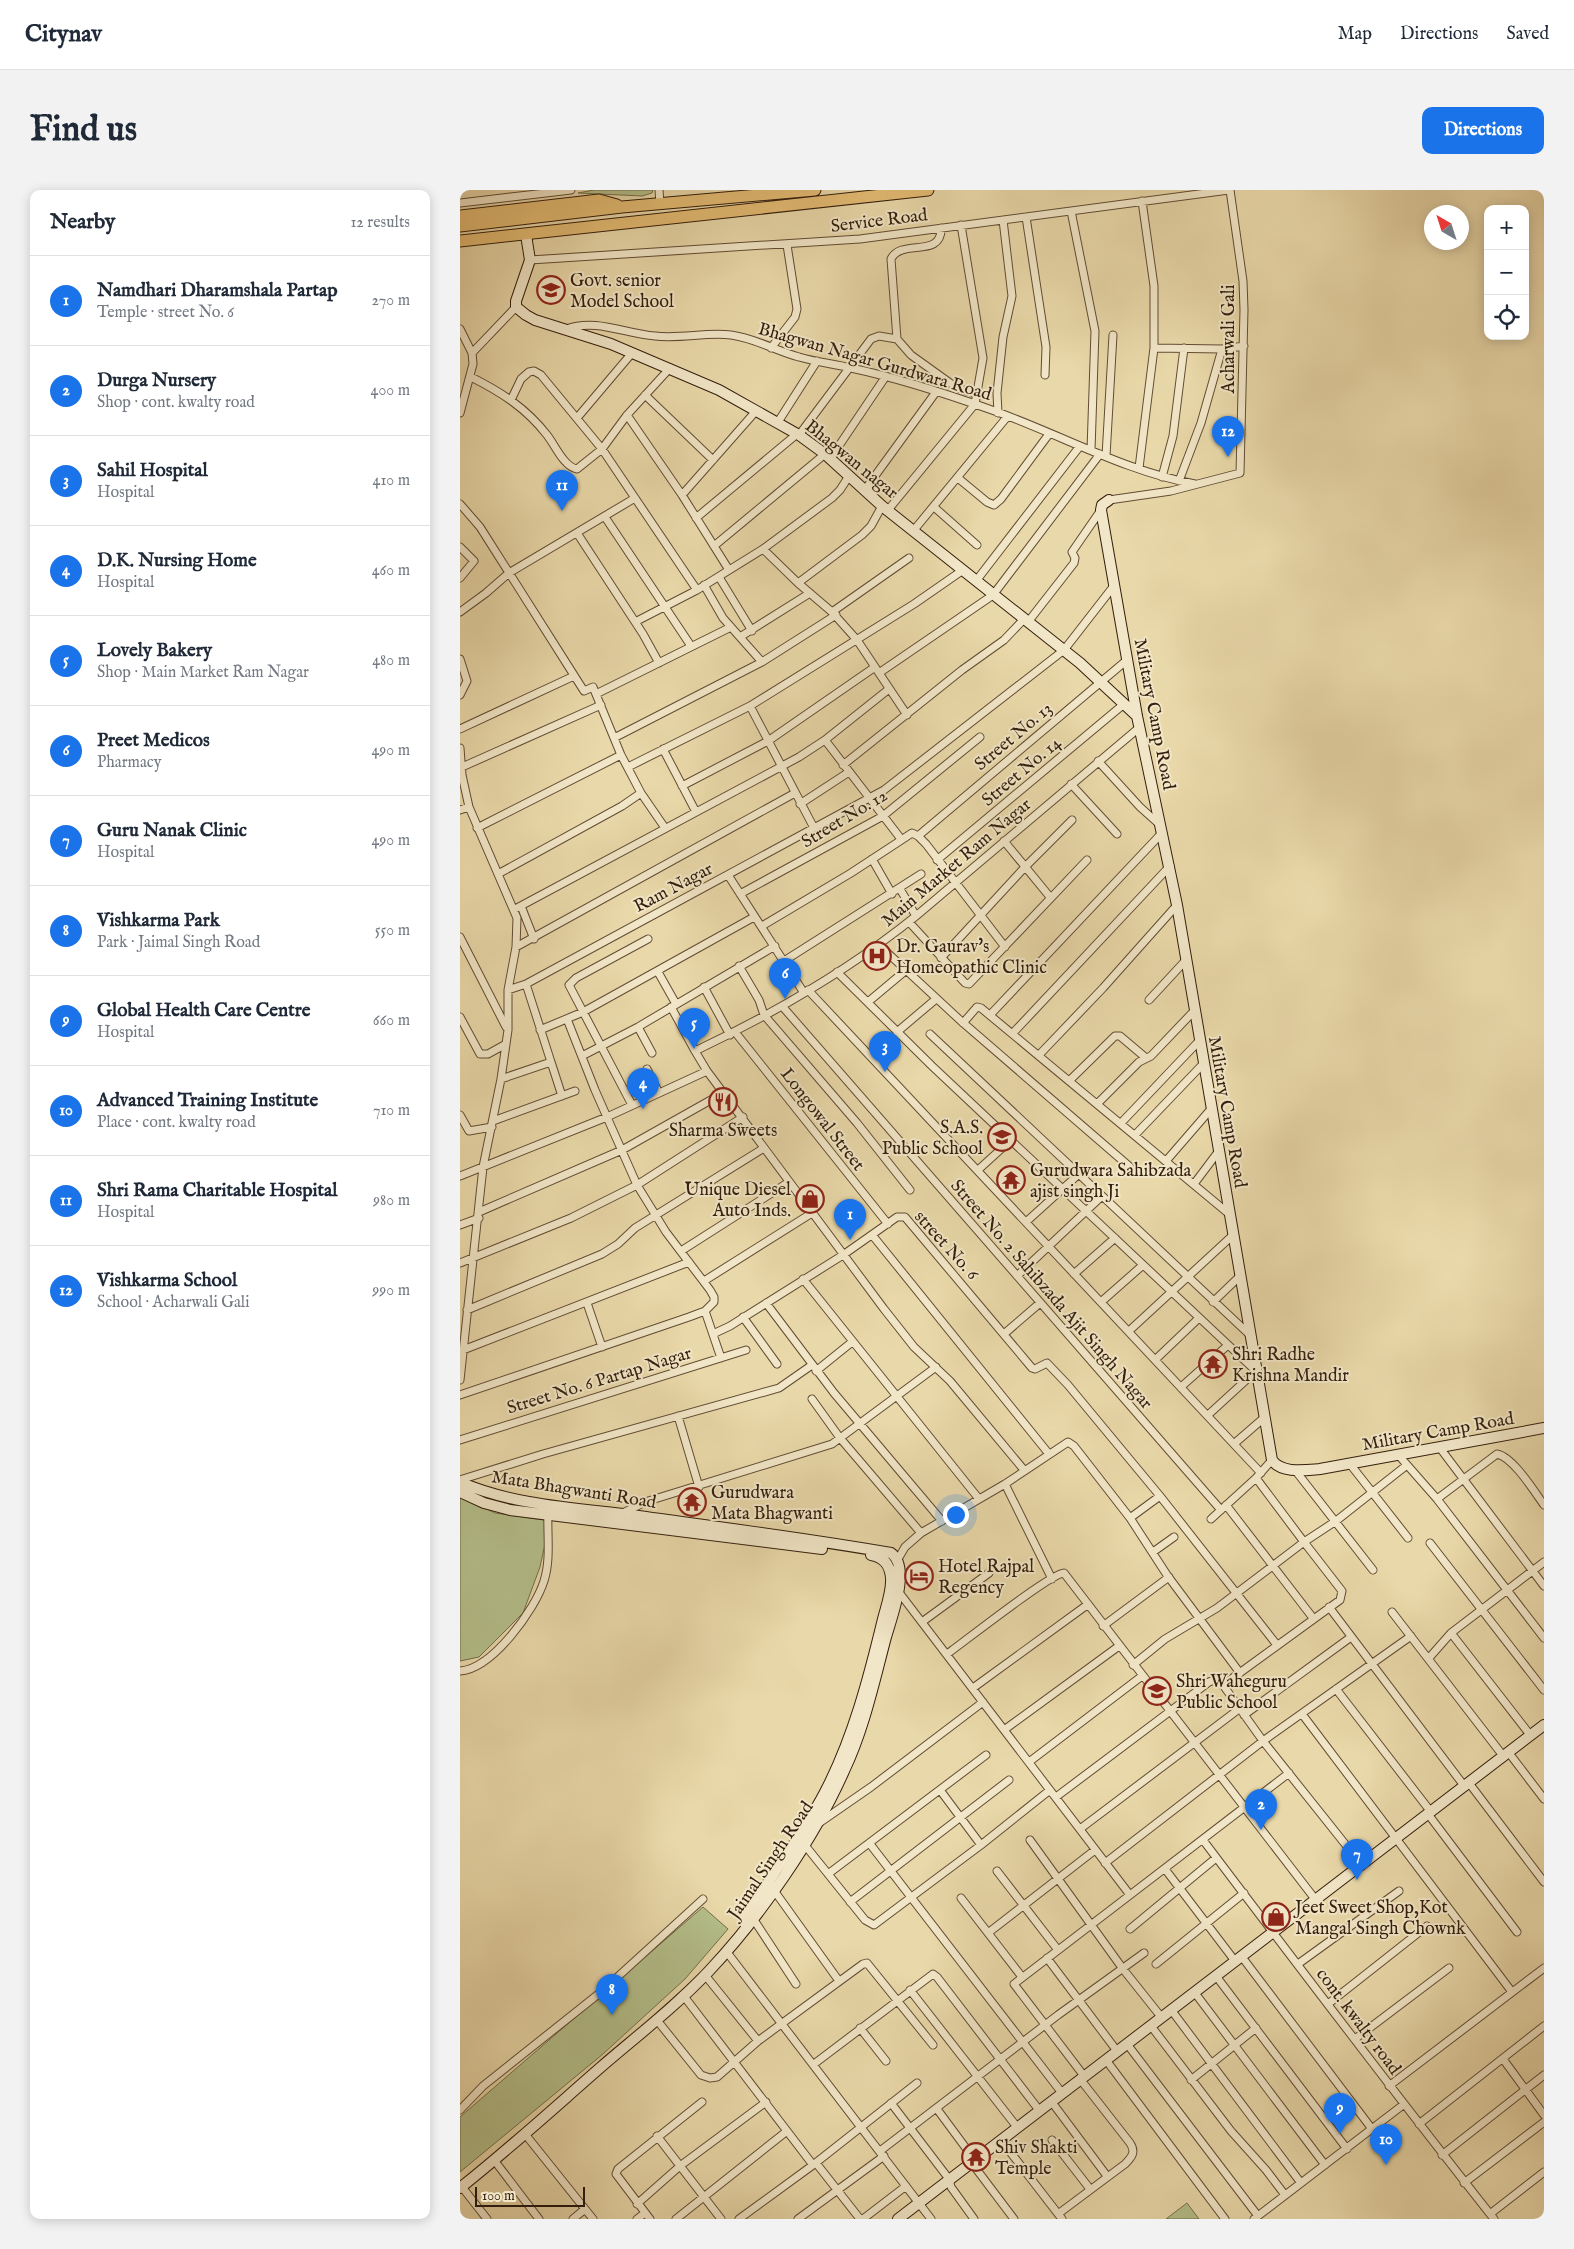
<!DOCTYPE html>
<meta charset="utf-8">
<style>
:root{--surface:#fff;--page:#f2f2f3;--text:#1f2937;--muted:#747a83;--line:#e0e1e3;--accent:#1a73e8}
body{margin:0;font-family:"IM FELL English",serif;background:var(--page);color:var(--text)}
.controls{position:absolute;right:15px;top:15px;display:grid;overflow:hidden;border-radius:10px;box-shadow:0 2px 12px #0003}
.controls button{width:45px;height:45px;display:grid;place-items:center;padding:0;border:0;border-bottom:1px solid var(--line);background:var(--surface);color:var(--text);font:25px sans-serif}
.compass{position:absolute;left:964px;top:15px;width:45px;height:45px;border-radius:50%;background:var(--surface);box-shadow:0 2px 12px #0003;rotate:321deg}
.scale{position:absolute;left:15px;bottom:12px;width:110px;box-sizing:border-box;padding-left:5px;border:2px solid #341e0d;border-top:0;font-size:14px;line-height:18px;white-space:nowrap;color:#341e0d;-webkit-text-stroke:4px #f1e6c7;paint-order:stroke}
.you{position:absolute;left:495px;top:1324px;width:18px;height:18px;margin:-12px;border:4px solid #fff;border-radius:50%;background:#1a73e8;box-shadow:0 0 0 8px #1a73e833}
.badge{display:grid;place-items:center;width:32px;height:32px;border-radius:50%;background:var(--accent);color:#fff;font-size:16px;font-weight:700}
.pin{position:absolute;translate:-50% -41px;filter:drop-shadow(0 1px 2px #0008)}
.pin::after{content:'';position:absolute;top:26px;width:18px;height:15px;background:inherit;clip-path:polygon(0 0,100% 0,50% 100%)}
.list{margin:0;padding:0;list-style:none}
h2{display:flex;justify-content:space-between;align-items:center;height:65px;margin:0;padding:0 20px;font-size:21px}
h2 small{font-size:16px;font-weight:400;color:var(--muted)}
.list li{display:grid;grid-template-columns:32px 1fr auto;gap:15px;align-items:center;box-sizing:border-box;height:90px;padding:0 20px;border-top:1px solid var(--line)}
.list b{display:block;font-size:19px;white-space:nowrap}
.list p{margin:0;font-size:16px;white-space:nowrap;color:var(--muted)}
.list em{font-size:16px;font-style:normal;color:var(--muted)}
.icon{flex:none;width:28px;height:28px;fill:none;stroke:currentColor;stroke-width:2;stroke-linecap:round;stroke-linejoin:round}
.map{position:relative;flex:none;width:1084px;height:2029px;overflow:hidden;border-radius:10px}
header{display:flex;align-items:center;gap:30px;box-sizing:border-box;height:70px;padding:0 25px;background:var(--surface);border-bottom:1px solid var(--line)}
header strong{font-size:24px}
nav{display:flex;gap:28px;margin-inline-start:auto;font-size:18px}
.intro{display:flex;align-items:center;justify-content:space-between;box-sizing:border-box;height:120px;padding:0 30px}
h1{margin:0;font-size:35px}
.button{padding:12px 22px;border-radius:10px;background:var(--accent);color:#fff;font-size:18px;font-weight:700}
main{display:flex;gap:30px;padding:0 30px}
aside{flex:1;background:var(--surface);border-radius:10px;box-shadow:0 2px 12px #0003}
.map>svg:first-child{display:block}
.green{fill:#b4bf8a;stroke:#746e4c}
.lines{fill:none;stroke-linecap:round;stroke-linejoin:round}
.street-casing{stroke:#614c34;stroke-width:9}
.secondary-casing{stroke:#341e0d;stroke-width:12}
.primary-casing{stroke:#341e0d;stroke-width:13}
.street{stroke:#f1e6c7;stroke-width:7}
.secondary{stroke:#f1e6c7;stroke-width:10}
.primary{stroke:#e4bc74;stroke-width:11}
.labels{text-anchor:middle;stroke-width:4;stroke-linejoin:round;paint-order:stroke}
.street-label{font-size:18px;fill:#341e0d;stroke:#f1e6c7}
.poi-label{font-size:18px;fill:#341e0d;stroke:#f1e6c7;text-anchor:start}
</style>
<header>
<strong>Citynav</strong>
<nav><a>Map</a><a>Directions</a><a>Saved</a></nav>
</header>
<div class="intro"><h1>Find us</h1><a class="button">Directions</a></div>
<main>
<aside>
<h2>Nearby<small>12 results</small></h2>
<ul class="list">
<li><span class="badge">1</span><div><b>Namdhari Dharamshala Partap</b><p>Temple · street No. 6</p></div><em>270 m</em></li>
<li><span class="badge">2</span><div><b>Durga Nursery</b><p>Shop · cont. kwalty road</p></div><em>400 m</em></li>
<li><span class="badge">3</span><div><b>Sahil Hospital</b><p>Hospital</p></div><em>410 m</em></li>
<li><span class="badge">4</span><div><b>D.K. Nursing Home</b><p>Hospital</p></div><em>460 m</em></li>
<li><span class="badge">5</span><div><b>Lovely Bakery</b><p>Shop · Main Market Ram Nagar</p></div><em>480 m</em></li>
<li><span class="badge">6</span><div><b>Preet Medicos</b><p>Pharmacy</p></div><em>490 m</em></li>
<li><span class="badge">7</span><div><b>Guru Nanak Clinic</b><p>Hospital</p></div><em>490 m</em></li>
<li><span class="badge">8</span><div><b>Vishkarma Park</b><p>Park · Jaimal Singh Road</p></div><em>550 m</em></li>
<li><span class="badge">9</span><div><b>Global Health Care Centre</b><p>Hospital</p></div><em>660 m</em></li>
<li><span class="badge">10</span><div><b>Advanced Training Institute</b><p>Place · cont. kwalty road</p></div><em>710 m</em></li>
<li><span class="badge">11</span><div><b>Shri Rama Charitable Hospital</b><p>Hospital</p></div><em>980 m</em></li>
<li><span class="badge">12</span><div><b>Vishkarma School</b><p>School · Acharwali Gali</p></div><em>990 m</em></li>
</ul>
</aside>
<div class="map">
<svg width="1084" height="2029" viewBox="0 0 1084 2029">
<rect width="100%" height="100%" fill="#e9d8a9"/>
<filter id="stains"><feTurbulence type="fractalNoise" baseFrequency=".004" numOctaves="4"/><feColorMatrix values="0 0 0 0 .2 0 0 0 0 .09 0 0 0 0 .02 0 0 0 .5 -.17"/></filter>
<radialGradient id="worn" r=".72"><stop offset=".6" stop-color="#630" stop-opacity="0"/><stop offset="1" stop-color="#630" stop-opacity=".3"/></radialGradient>
<!-- green -->
<path class="green" d="M134,0H193L192,3L182,6L118,3Z
M0,1306L35,1323L90,1331L80,1377L63,1423L19,1467L0,1471Z
M243,1717L268,1739L225,1789L143,1864L0,1982V1927Z
M727,2013L739,2029H706Z"/>
<g class="lines">
<defs>
<path id="street" d="M199,0L200,14
M0,13L111,0
M611,21L635,141L631,260
M566,27L586,157L585,185
M481,38C482,69 441,48 431,69L437,149L451,165L490,193L503,200L516,203
M70,70L400,49L769,0
M0,139L12,163L13,174L0,223
M106,139C137,128 165,144 195,146C221,149 246,142 271,145C295,148 316,161 339,167C356,172 374,174 391,178C438,188 484,203 529,219C598,243 663,281 735,294
M311,158L335,127L337,119L327,55
M694,158L762,159L784,156
M12,163L56,117
M11,187C41,202 66,218 87,245C95,255 104,277 117,279L142,259L167,225L210,178
M185,205L253,270
M51,210L61,189L69,182L74,181L81,185L142,259L237,400
M538,223L537,203L543,147L552,106L543,30
M167,225L222,305L269,380
M117,228L172,163
M318,232L357,171
M339,245L411,149L419,146L437,149
M646,266L653,145
M370,269L426,186
M679,278L694,158V96L682,11
M702,287L713,246L724,158
M498,288L527,312L534,315L541,309L589,244
M719,291L741,233L762,159
M404,301L476,202
M222,305L296,221
M649,310L711,301L780,283L784,120L783,91L770,0
M0,314L20,337L124,501L133,497L161,565L181,603L205,638
M474,317L517,355
M428,320L515,214L523,168L501,35
M145,327L231,456
M236,328L337,244
M454,340L547,227
M117,343L183,444L199,473
M254,356L365,264
M0,357L14,371L0,388
M303,359L338,393L372,422L397,450L447,525
M259,387L292,441
M516,391L620,256
M338,393L402,345L411,336L422,316
M244,395L263,428L302,472
M0,422L26,403L49,383L175,308
M372,422L449,368
M175,432L237,400L303,359L372,308L380,300L389,286
M568,432L614,373L615,368L612,362L641,320
M280,447L350,403
M0,469L7,491L0,505
M419,483L533,405L640,264
M136,504L271,437
M290,516L354,638
M0,539L114,486
M154,548L302,472L376,425
M365,550L441,649
M0,558L2,585L9,617L57,728L56,757L48,800V840L41,889L23,977L0,1190
M203,559L236,622
M638,571L680,617L699,634
M383,575L502,480L544,450L564,429
M2,577L141,515
M168,577L290,516L454,414L503,380
M611,594L657,644
M222,596L308,551L415,477
M340,614L389,582
M0,620L9,617
M17,638L161,565
M458,646L667,470
M544,651L590,707
M412,669L432,704
M477,670L664,514
M38,684L162,616L181,603
M268,685L344,803
M440,699L456,726
M280,704L423,626L520,547
M61,716L74,749
M55,719L339,567L365,550L429,499
M449,732L505,793L509,794L627,670
M302,736L391,683L452,643L458,646L466,654L545,757
M0,747L46,837
M419,755L501,831L670,977
M56,757L335,603
M481,768L565,677L612,630
M324,771L461,684
M279,776L299,810L304,825L397,933L450,1000
M198,782L216,814
M377,782L472,876L797,1182
M244,797L270,845
M48,800L66,794L424,600L604,460L653,397
M348,800L801,1283
M689,810L726,770
M408,812L445,781
M322,816L761,1320
M211,817L235,861
M530,825L701,644
M0,827L20,864H28L46,854
M503,833L517,817L521,818L768,1023
M178,837L192,863
M80,840L123,822L294,727
M275,842L428,1034
M437,842L476,809
M553,843L710,676
M470,844L791,1146
M579,865L643,798L717,715
M122,866L178,837L315,756
M91,872L102,906
M187,879L199,903
M41,889L91,872L66,794
M609,891L655,846H660L686,868
M637,914L679,872L691,866L734,821
M172,915L109,795L116,788L188,749
M0,925L9,941L32,937
M33,931L115,901
M661,933L739,851
M675,945L743,874
M706,971L751,919
M518,980L551,950
M0,986L147,927L247,881
M734,994L758,962
M19,1022L162,960L265,902
M566,1032L619,984
M0,1035L19,1028
M413,1046L589,1264
M221,1061L329,992
M0,1073L111,1028L177,995L283,927
M614,1084L655,1048
M557,1086L642,1006
M343,1089L519,1309
M244,1091L352,1023
M641,1112L683,1075
M753,1112L779,1087
M127,1113L142,1157
M306,1113L374,1203L482,1331
M7,1120L142,1064L158,1054L175,1038L304,958
M245,1121L261,1168
M283,1127L317,1174
M669,1141L772,1046
M253,1144L270,1136L383,1065L437,1027H445L572,1178L575,1179L587,1173L608,1195L700,1306L817,1455
M544,1144L580,1113
M3,1160L229,1072
M695,1170L739,1128
M356,1181L392,1152
M721,1197L768,1155
M0,1205L229,1127L245,1121L254,1112V1107L250,1100L206,1042L177,995L135,900L107,829
M352,1209L380,1248L461,1343
M748,1225L796,1181
M218,1226L239,1297
M0,1250L286,1160
M775,1253L805,1227
M980,1258L1084,1396
M941,1268L977,1309L1084,1448
M890,1274L948,1348
M564,1280L490,1191L454,1157L424,1119L247,881L235,861C313,824 389,780 456,726L680,537
M835,1280L913,1380
M0,1290L83,1264L319,1198L352,1175
M545,1294L592,1389
M977,1309L1037,1264C1053,1267 1074,1301 1084,1315
M766,1315L853,1428
M161,1324L185,1312L372,1254L476,1177
M670,1328L700,1306
M751,1329L796,1288L812,1270
M970,1353L1084,1500
M693,1362L714,1347
M438,1369L445,1357L461,1343L545,1294L608,1252L614,1256L670,1328L707,1385L780,1483
M438,1401L670,1705L829,1583
M869,1417L1005,1597
M932,1422L1044,1567
M462,1432L529,1383
M643,1436L709,1387
M991,1443L1071,1546
M487,1464C504,1452 591,1383 604,1383L855,1709
M969,1468L991,1443L1084,1372
M673,1475L705,1449L757,1418L844,1352L796,1288
M0,1481C32,1479 75,1420 84,1391C91,1369 87,1345 88,1322
M513,1498L627,1415
M876,1499L971,1622
M842,1524L1052,1802
M784,1525L891,1447
M544,1540L659,1456
M1049,1563L1084,1609
M569,1572L682,1486
M1009,1593L1084,1692
M480,1600L521,1655
M596,1607L749,1492L754,1490L763,1495
M968,1624L1057,1742
M359,1633L411,1597L523,1512
M620,1639L779,1519
M570,1650L663,1779L702,1828
M743,1650C839,1777 935,1904 1034,2029
M344,1654L405,1730L414,1735L521,1655L590,1600
M410,1654L602,1903
M645,1673L803,1551L951,1446
M901,1674L803,1551L763,1495L880,1410L882,1401L844,1352L876,1331L947,1275
M705,1679L775,1771
M537,1681L598,1760
M368,1684L526,1565
M313,1699L379,1791
M501,1708L562,1787
M390,1712L549,1590
M294,1730L336,1794
M670,1739L756,1668
M528,1743L635,1660
M266,1761L471,2029
M782,1767L912,1939
M587,1768L657,1861
M696,1774L784,1703
M838,1774L939,1701
M245,1785L298,1851
M756,1786L887,1959
M450,1800L557,1937
M735,1803L865,1975
M223,1805L353,1975
M868,1814L967,1736
M712,1821L841,1993
M196,1829L241,1885L250,1888L257,1887L298,1851L403,1774L407,1773L473,1855
M691,1836L771,1941L806,1980L825,2005
M400,1838L426,1871
M895,1849L989,1778
M667,1854L798,2026
M1043,1869L1084,1925
M646,1870L765,2029
M354,1874L473,1784L477,1787L579,1920
M624,1886L554,1794L670,1705
M731,1890L796,1838
M929,1896L1084,1778
M591,1911L647,1986
M431,1913L489,1989L491,1997L514,2029
M477,1919L514,1969
M0,1920L23,1896L141,1802L243,1709
M959,1934L1084,1836
M65,1944L133,2029
M197,1946L261,2029
M541,1950L602,2029
M592,1950L630,1999
M420,1961L598,1825L684,1763
M982,1965L1084,1885
M34,1970L79,2029
M511,1972L554,2029
M356,1973L400,2029
M1004,1993L1084,1932
M2,1997L27,2029
M177,2014L220,1976L306,1912
M598,2024L665,1974C672,1967 676,1962 670,1953L620,1889
M1030,2024L1084,1982
M113,2029L125,2019
M177,2029L185,2023
M190,2029L156,1984L158,1979L242,1912
M216,2029L327,1941
M279,2029L353,1975L457,1893
M338,2029L424,1966
M403,2029L446,1996
M794,2029L943,1915"/>
<path id="secondary" d="M66,45L70,70L56,111V117L66,125L75,130L151,154L259,200L339,245L365,264L422,316L620,473L677,526
M649,310L642,315L641,320L677,526L717,715L812,1270C821,1284 846,1280 860,1279L1084,1238
M0,1292C53,1315 114,1318 171,1325C258,1337 345,1348 431,1363C451,1377 432,1426 426,1447C414,1492 404,1539 384,1581C354,1649 300,1727 249,1781C216,1816 177,1846 141,1877C94,1918 48,1960 0,1998
M0,1302L24,1313L50,1320L362,1359
M286,1736L285,1727C312,1685 342,1646 365,1602C393,1549 409,1487 423,1429C426,1417 432,1401 431,1388C430,1375 424,1367 411,1365
M438,2029L1084,1535"/>
<path id="primary" d="M0,26L139,10L157,15
M0,36L162,17L355,0
M0,51L468,0"/>
</defs>
<!-- street casing -->
<use href="#street" class="street-casing"/>
<!-- secondary casing -->
<use href="#secondary" class="secondary-casing"/>
<!-- primary casing -->
<use href="#primary" class="primary-casing"/>
<!-- street -->
<use href="#street" class="street"/>
<!-- secondary -->
<use href="#secondary" class="secondary"/>
<!-- primary -->
<use href="#primary" class="primary"/>
</g>
<!-- icons -->
<defs>
<symbol id="school-ring" viewBox="-11 -11 22 22"><circle r="9.5" fill="#f1e6c7" stroke="#8f2418" stroke-width="1.5"/><path d="M0-5L7-2L0 1L-7-2ZM-4 1L0 2.5L4 1V4Q0 6-4 4Z" fill="#8f2418"/></symbol>
<symbol id="hospital-ring" viewBox="-11 -11 22 22"><circle r="9.5" fill="#f1e6c7" stroke="#8f2418" stroke-width="1.5"/><path d="M-5-5h3v3.5h4V-5h3V5h-3V1.5h-4V5h-3Z" fill="#8f2418"/></symbol>
<symbol id="restaurant-ring" viewBox="-11 -11 22 22"><circle r="9.5" fill="#f1e6c7" stroke="#8f2418" stroke-width="1.5"/><path d="M-5-6h1v4h1v-4h1v4h1v-4h1v5L-1.5 .5V6h-2V.5L-5-1ZM5-6V6H3V1.5H1.5Q1.5-4 5-6Z" fill="#8f2418"/></symbol>
<symbol id="temple-ring" viewBox="-11 -11 22 22"><circle r="9.5" fill="#f1e6c7" stroke="#8f2418" stroke-width="1.5"/><path d="M0-6L5-2H3V0L6.5 2.5H4V6H1.5V3h-3V6H-4V2.5H-6.5L-3 0V-2H-5Z" fill="#8f2418"/></symbol>
<symbol id="shop-ring" viewBox="-11 -11 22 22"><circle r="9.5" fill="#f1e6c7" stroke="#8f2418" stroke-width="1.5"/><path d="M-5-2.5h2.3a2.7 3.5 0 0 1 5.4 0H5L5.5 6h-11ZM-1.5-2.5h3a1.5 2.3 0 0 0-3 0Z" fill="#8f2418"/></symbol>
<symbol id="hotel-ring" viewBox="-11 -11 22 22"><circle r="9.5" fill="#f1e6c7" stroke="#8f2418" stroke-width="1.5"/><path d="M-6-4.5h1.5V1H6V5H4.5V3h-9V5H-6ZM-4 0a1.8 1.8 0 1 1 3.6 0ZM.5 0V-2.5h3Q6-2.5 6 0Z" fill="#8f2418"/></symbol>
</defs>
<g fill-rule="evenodd">
<use href="#school-ring" x="75" y="84" width="32" height="32"/>
<use href="#hospital-ring" x="401" y="750" width="32" height="32"/>
<use href="#restaurant-ring" x="247" y="896" width="32" height="32"/>
<use href="#school-ring" x="526" y="931" width="32" height="32"/>
<use href="#temple-ring" x="535" y="974" width="32" height="32"/>
<use href="#shop-ring" x="334" y="993" width="32" height="32"/>
<use href="#temple-ring" x="737" y="1158" width="32" height="32"/>
<use href="#temple-ring" x="216" y="1296" width="32" height="32"/>
<use href="#hotel-ring" x="443" y="1370" width="32" height="32"/>
<use href="#school-ring" x="681" y="1485" width="32" height="32"/>
<use href="#shop-ring" x="800" y="1711" width="32" height="32"/>
<use href="#temple-ring" x="500" y="1951" width="32" height="32"/>
</g>
<g class="labels">
<!-- street labels -->
<g class="street-label">
<text transform="translate(419 30) rotate(-7)" y="6">Service Road</text>
<text transform="translate(768 149) rotate(-90)" y="6">Acharwali Gali</text>
<text transform="translate(415 171) rotate(16)" y="6">Bhagwan Nagar Gurdwara Road</text>
<text transform="translate(392 269) rotate(39)" y="6">Bhagwan nagar</text>
<text transform="translate(695 524) rotate(79)" y="6">Military Camp Road</text>
<text transform="translate(553 546) rotate(-40)" y="6">Street No. 13</text>
<text transform="translate(561 581) rotate(-40)" y="6">Street No. 14</text>
<text transform="translate(384 628) rotate(-31)" y="6">Street No. 12</text>
<text transform="translate(496 672) rotate(-40)" y="6">Main Market Ram Nagar</text>
<text transform="translate(213 697) rotate(-28)" y="6">Ram Nagar</text>
<text transform="translate(768 922) rotate(80)" y="6">Military Camp Road</text>
<text transform="translate(363 929) rotate(52)" y="6">Longowal Street</text>
<text transform="translate(487 1055) rotate(48)" y="6">street No. 6</text>
<text transform="translate(592 1104) rotate(49)" y="6">Street No. 2 Sahibzada Ajit Singh Nagar</text>
<text transform="translate(139 1190) rotate(-17)" y="6">Street No. 6 Partap Nagar</text>
<text transform="translate(978 1241) rotate(-10)" y="6">Military Camp Road</text>
<text transform="translate(114 1299) rotate(9)" y="6">Mata Bhagwanti Road</text>
<text transform="translate(310 1670) rotate(-56)" y="6">Jaimal Singh Road</text>
<text transform="translate(899 1831) rotate(53)" y="6">cont. kwalty road</text>
</g>
<!-- poi labels -->
<g class="poi-label">
<text x="110" y="96">Govt. senior<tspan x="110" dy="21">Model School</tspan></text>
<text x="436" y="762">Dr. Gaurav's<tspan x="436" dy="21">Homeopathic Clinic</tspan></text>
<text x="523" y="943" text-anchor="end">S.A.S.<tspan x="523" dy="21">Public School</tspan></text>
<text x="263" y="946" text-anchor="middle">Sharma Sweets</text>
<text x="570" y="986">Gurudwara Sahibzada<tspan x="570" dy="21">ajist singh Ji</tspan></text>
<text x="331" y="1005" text-anchor="end">Unique Diesel<tspan x="331" dy="21">Auto Inds.</tspan></text>
<text x="772" y="1170">Shri Radhe<tspan x="772" dy="21">Krishna Mandir</tspan></text>
<text x="251" y="1308">Gurudwara<tspan x="251" dy="21">Mata Bhagwanti</tspan></text>
<text x="478" y="1382">Hotel Rajpal<tspan x="478" dy="21">Regency</tspan></text>
<text x="716" y="1497">Shri Waheguru<tspan x="716" dy="21">Public School</tspan></text>
<text x="835" y="1723">Jeet Sweet Shop,Kot<tspan x="835" dy="21">Mangal Singh Chownk</tspan></text>
<text x="535" y="1963">Shiv Shakti<tspan x="535" dy="21">Temple</tspan></text>
</g>
</g>
<rect width="100%" height="100%" filter="url(#stains)"/>
<rect width="100%" height="100%" fill="url(#worn)"/>
</svg>
<div class="controls">
<button>+</button>
<button>−</button>
<button><svg class="icon" aria-label="locate" viewBox="0 0 24 24"><circle cx="12" cy="12" r="6"/><path d="M12 2v4M12 18v4M2 12h4M18 12h4"/></svg></button>
</div>
<svg class="compass" viewBox="-18 -18 36 36"><path d="M0-13l5 13h-10z" fill="#e53935"/><path d="M0 13l5-13h-10z" fill="#747a83"/></svg>
<div class="scale">100 m</div>
<div class="you"></div>
<div class="pin badge" style="left:390px;top:1050px">1</div>
<div class="pin badge" style="left:801px;top:1640px">2</div>
<div class="pin badge" style="left:425px;top:882px">3</div>
<div class="pin badge" style="left:183px;top:919px">4</div>
<div class="pin badge" style="left:234px;top:859px">5</div>
<div class="pin badge" style="left:325px;top:809px">6</div>
<div class="pin badge" style="left:897px;top:1690px">7</div>
<div class="pin badge" style="left:152px;top:1825px">8</div>
<div class="pin badge" style="left:880px;top:1944px">9</div>
<div class="pin badge" style="left:926px;top:1975px">10</div>
<div class="pin badge" style="left:102px;top:321px">11</div>
<div class="pin badge" style="left:768px;top:267px">12</div>
</div>
</main>
